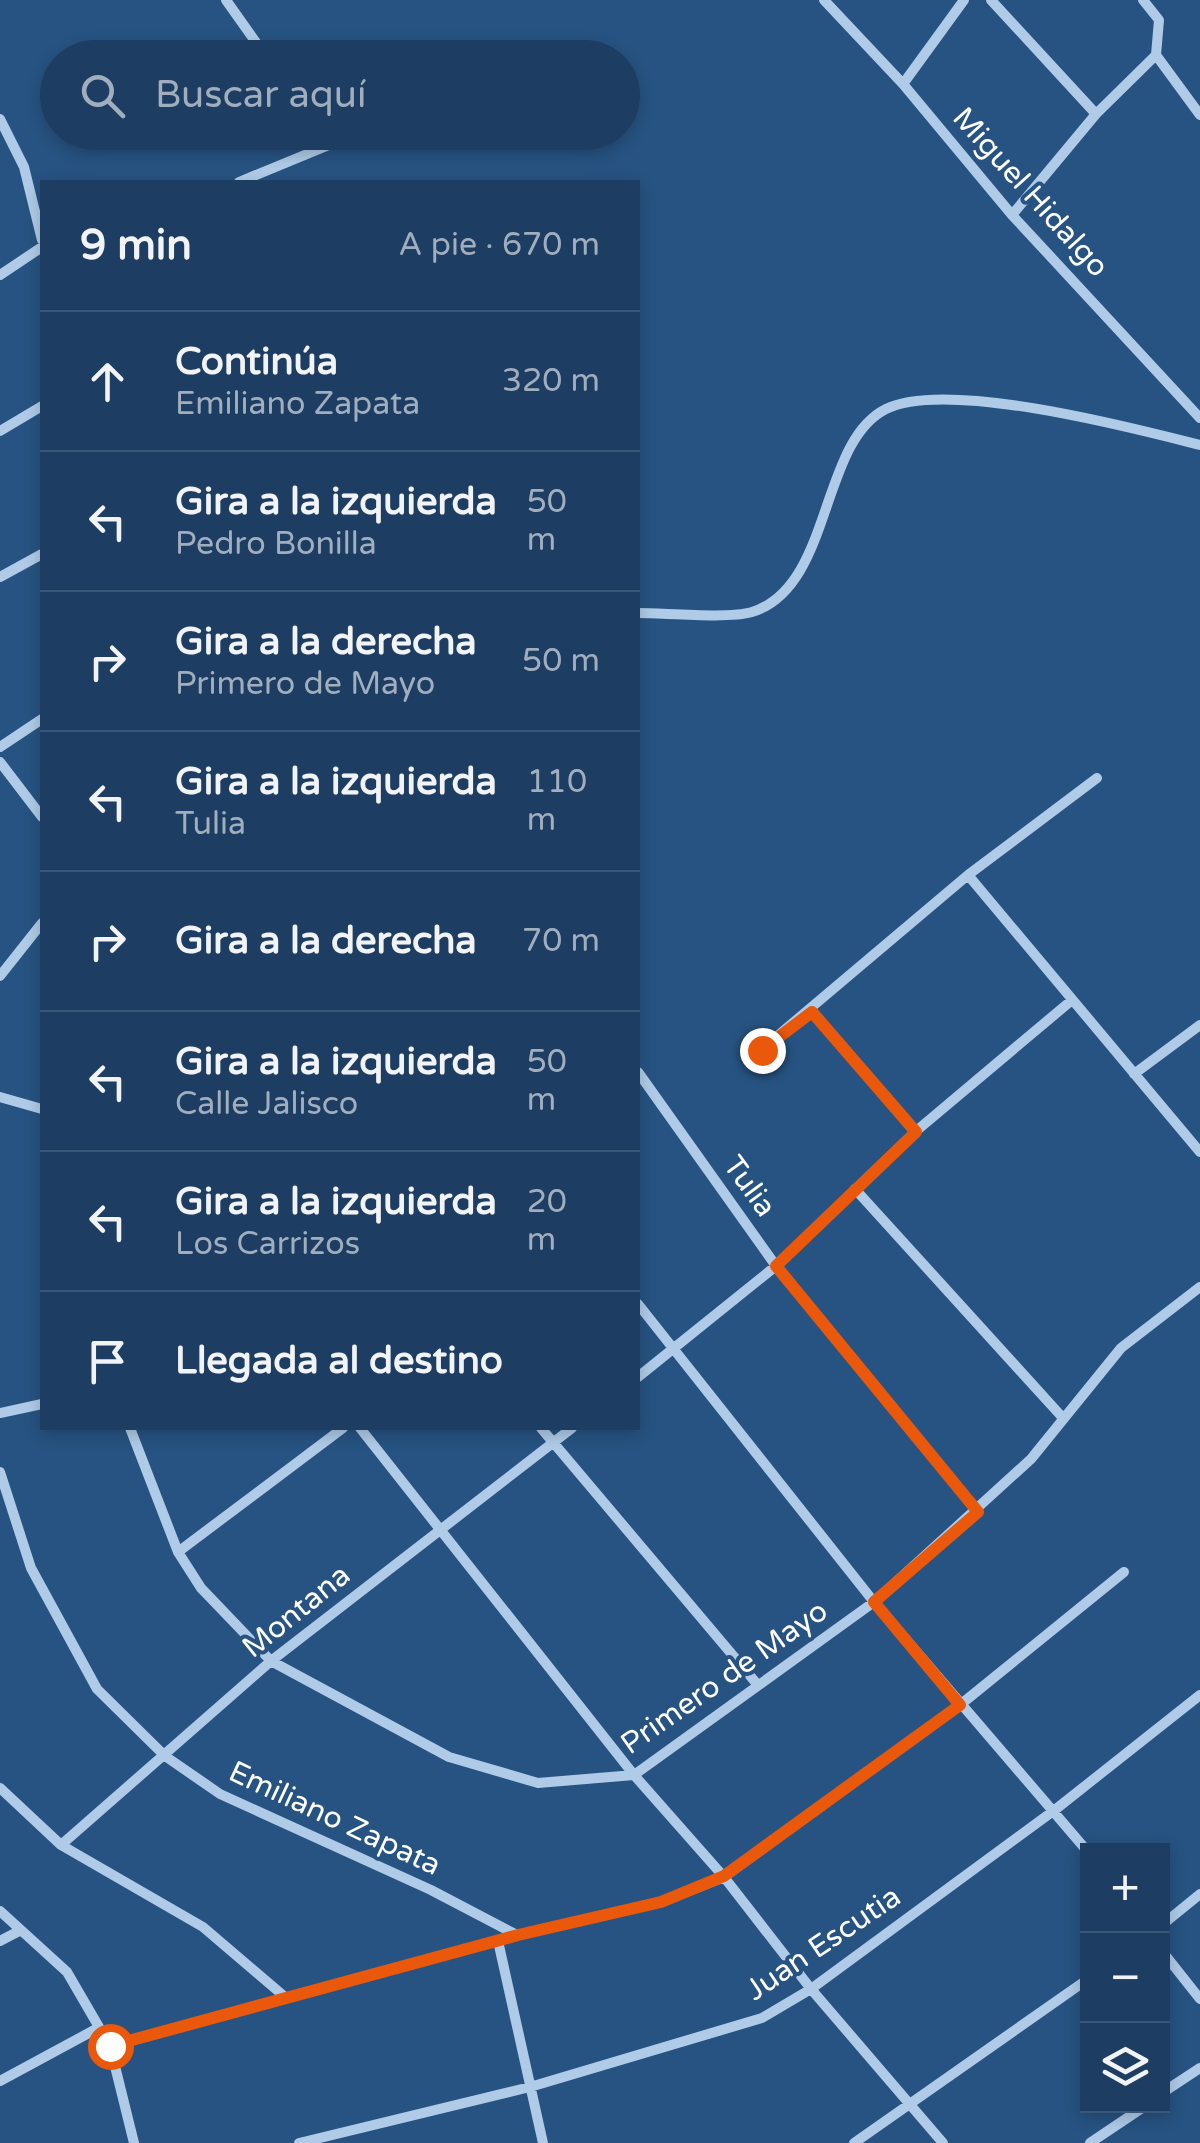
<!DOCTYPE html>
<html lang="es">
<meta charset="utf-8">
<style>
:root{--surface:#1d3e62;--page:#2a496b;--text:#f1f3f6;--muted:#a0aebe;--line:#3b5777}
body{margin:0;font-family:"Varela Round",sans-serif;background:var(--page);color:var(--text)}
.controls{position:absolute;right:30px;bottom:30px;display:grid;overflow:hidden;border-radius:0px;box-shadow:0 5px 15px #0003}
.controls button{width:90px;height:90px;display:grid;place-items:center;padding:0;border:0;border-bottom:2px solid var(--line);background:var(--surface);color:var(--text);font:50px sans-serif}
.stop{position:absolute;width:30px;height:30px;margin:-22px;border:8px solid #ea580c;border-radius:50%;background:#fff}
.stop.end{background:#ea580c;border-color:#fff;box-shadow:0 2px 10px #0008}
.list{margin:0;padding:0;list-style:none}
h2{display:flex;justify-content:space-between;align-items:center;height:130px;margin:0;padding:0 40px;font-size:42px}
h2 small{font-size:32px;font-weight:400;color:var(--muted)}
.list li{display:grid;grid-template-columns:65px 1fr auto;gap:30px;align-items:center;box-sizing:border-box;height:140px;padding:0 40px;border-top:2px solid var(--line)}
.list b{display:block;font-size:38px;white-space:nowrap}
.list p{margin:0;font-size:32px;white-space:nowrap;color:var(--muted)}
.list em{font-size:32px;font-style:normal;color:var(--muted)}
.icon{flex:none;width:55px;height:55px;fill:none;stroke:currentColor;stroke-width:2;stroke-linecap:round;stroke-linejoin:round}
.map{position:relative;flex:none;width:1200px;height:2143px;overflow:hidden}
.search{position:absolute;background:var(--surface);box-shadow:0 5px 15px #0003;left:40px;top:40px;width:600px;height:110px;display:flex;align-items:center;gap:25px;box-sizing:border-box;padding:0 35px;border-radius:55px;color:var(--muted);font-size:38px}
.panel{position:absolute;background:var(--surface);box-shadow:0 5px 15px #0003;left:40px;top:180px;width:600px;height:1250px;border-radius:0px}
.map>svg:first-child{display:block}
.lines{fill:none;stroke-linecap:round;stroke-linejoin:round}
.street{stroke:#afcbe7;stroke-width:10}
.route{stroke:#ea580c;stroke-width:12}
.labels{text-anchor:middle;stroke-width:8;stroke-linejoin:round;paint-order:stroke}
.street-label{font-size:30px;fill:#fff;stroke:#275382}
</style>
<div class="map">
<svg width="1200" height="2143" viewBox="0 0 1200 2143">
<rect width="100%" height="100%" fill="#275382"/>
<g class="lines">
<!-- street -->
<path class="street" d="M226,0L267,58
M824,0L903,84L1012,215L1200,418
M991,0L1096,114
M1143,0L1159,20L1156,55L1200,115
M903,84L964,0
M0,119L24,167L42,240
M239,182L329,145L320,132
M1012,215L1096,114L1156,55
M0,275L42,247
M0,431L42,406
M0,577L42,554
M638,613C665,613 729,619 752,612C833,587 819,442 886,409C946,379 1133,428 1200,445
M0,747L42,719
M0,762L42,817
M968,875L1200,1152
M0,976L42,923
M812,1011L915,1132
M762,1049L968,875L1097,778
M638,1072L776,1266L978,1512
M1134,1074L1200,1025
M0,1097L42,1109
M855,1189L1063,1418
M638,1304L874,1602L1088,1852
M638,1377L776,1266L915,1132L1072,1000
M0,1413L42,1404
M130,1428L178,1552L201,1588L271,1661L449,1757L538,1783L634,1775L874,1602L1031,1459L1121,1348L1200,1287
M360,1428L634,1775L724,1877L811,1989L943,2143
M541,1428L757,1684
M0,1472L31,1568L97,1689L165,1756L220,1794L431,1890L517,1935
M178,1552L343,1428
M0,1788L61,1845L203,1927L285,1997
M61,1845L271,1661L572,1428
M0,1911L67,1972L110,2046L134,2143
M1162,1925L1200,1894
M0,1941L21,1930
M498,1941L543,2143
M1162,1951L1200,1999
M110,2046L517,1935L661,1902L724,1877L960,1705L1124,1572
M0,2081L98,2028
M1162,2093L1200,2068
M299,2143L530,2087L762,2018L811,1989L1056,1809L1200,1695
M854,2143L1088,1979
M1090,2143L1145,2106"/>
</g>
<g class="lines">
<!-- route -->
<path class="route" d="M110,2046L518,1935L661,1902L724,1876L960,1705L874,1602L978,1512L776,1266L916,1132L812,1012L762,1050"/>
</g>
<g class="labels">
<!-- street labels -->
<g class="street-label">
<text transform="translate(1031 192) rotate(48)" y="10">Miguel Hidalgo</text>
<text transform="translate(750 1186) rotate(54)" y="10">Tulia</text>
<text transform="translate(296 1611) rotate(-39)" y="10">Montana</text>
<text transform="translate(724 1677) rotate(-35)" y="10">Primero de Mayo</text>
<text transform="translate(335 1818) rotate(25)" y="10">Emiliano Zapata</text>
<text transform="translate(823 1943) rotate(-34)" y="10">Juan Escutia</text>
</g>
</g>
</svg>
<div class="controls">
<button>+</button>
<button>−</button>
<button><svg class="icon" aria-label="layers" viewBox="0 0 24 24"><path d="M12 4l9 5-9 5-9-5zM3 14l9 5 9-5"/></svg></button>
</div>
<div class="stop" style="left:110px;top:2046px"></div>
<div class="stop end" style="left:762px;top:1050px"></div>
<div class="search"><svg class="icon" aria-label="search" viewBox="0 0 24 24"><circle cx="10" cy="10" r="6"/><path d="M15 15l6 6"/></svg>Buscar aquí</div>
<section class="panel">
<h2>9 min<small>A pie · 670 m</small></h2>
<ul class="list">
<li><svg class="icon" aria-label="ahead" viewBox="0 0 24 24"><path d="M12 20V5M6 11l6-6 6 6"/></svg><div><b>Continúa</b><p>Emiliano Zapata</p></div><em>320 m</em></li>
<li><svg class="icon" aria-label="left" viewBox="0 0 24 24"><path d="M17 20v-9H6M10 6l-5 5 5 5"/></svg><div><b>Gira a la izquierda</b><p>Pedro Bonilla</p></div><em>50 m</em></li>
<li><svg class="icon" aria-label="right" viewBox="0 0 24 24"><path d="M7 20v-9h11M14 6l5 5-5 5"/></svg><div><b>Gira a la derecha</b><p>Primero de Mayo</p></div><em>50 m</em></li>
<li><svg class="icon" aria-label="left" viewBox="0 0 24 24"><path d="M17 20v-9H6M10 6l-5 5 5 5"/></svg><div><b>Gira a la izquierda</b><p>Tulia</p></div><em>110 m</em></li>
<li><svg class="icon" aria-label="right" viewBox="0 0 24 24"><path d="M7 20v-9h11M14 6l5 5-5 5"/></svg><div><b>Gira a la derecha</b></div><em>70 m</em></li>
<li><svg class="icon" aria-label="left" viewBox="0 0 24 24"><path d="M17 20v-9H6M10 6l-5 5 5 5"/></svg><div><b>Gira a la izquierda</b><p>Calle Jalisco</p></div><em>50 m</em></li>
<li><svg class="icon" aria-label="left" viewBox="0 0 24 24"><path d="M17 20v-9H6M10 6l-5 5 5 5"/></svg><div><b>Gira a la izquierda</b><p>Los Carrizos</p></div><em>20 m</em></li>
<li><svg class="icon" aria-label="arrive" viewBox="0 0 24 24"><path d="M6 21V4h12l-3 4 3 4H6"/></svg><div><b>Llegada al destino</b></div></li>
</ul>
</section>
</div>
